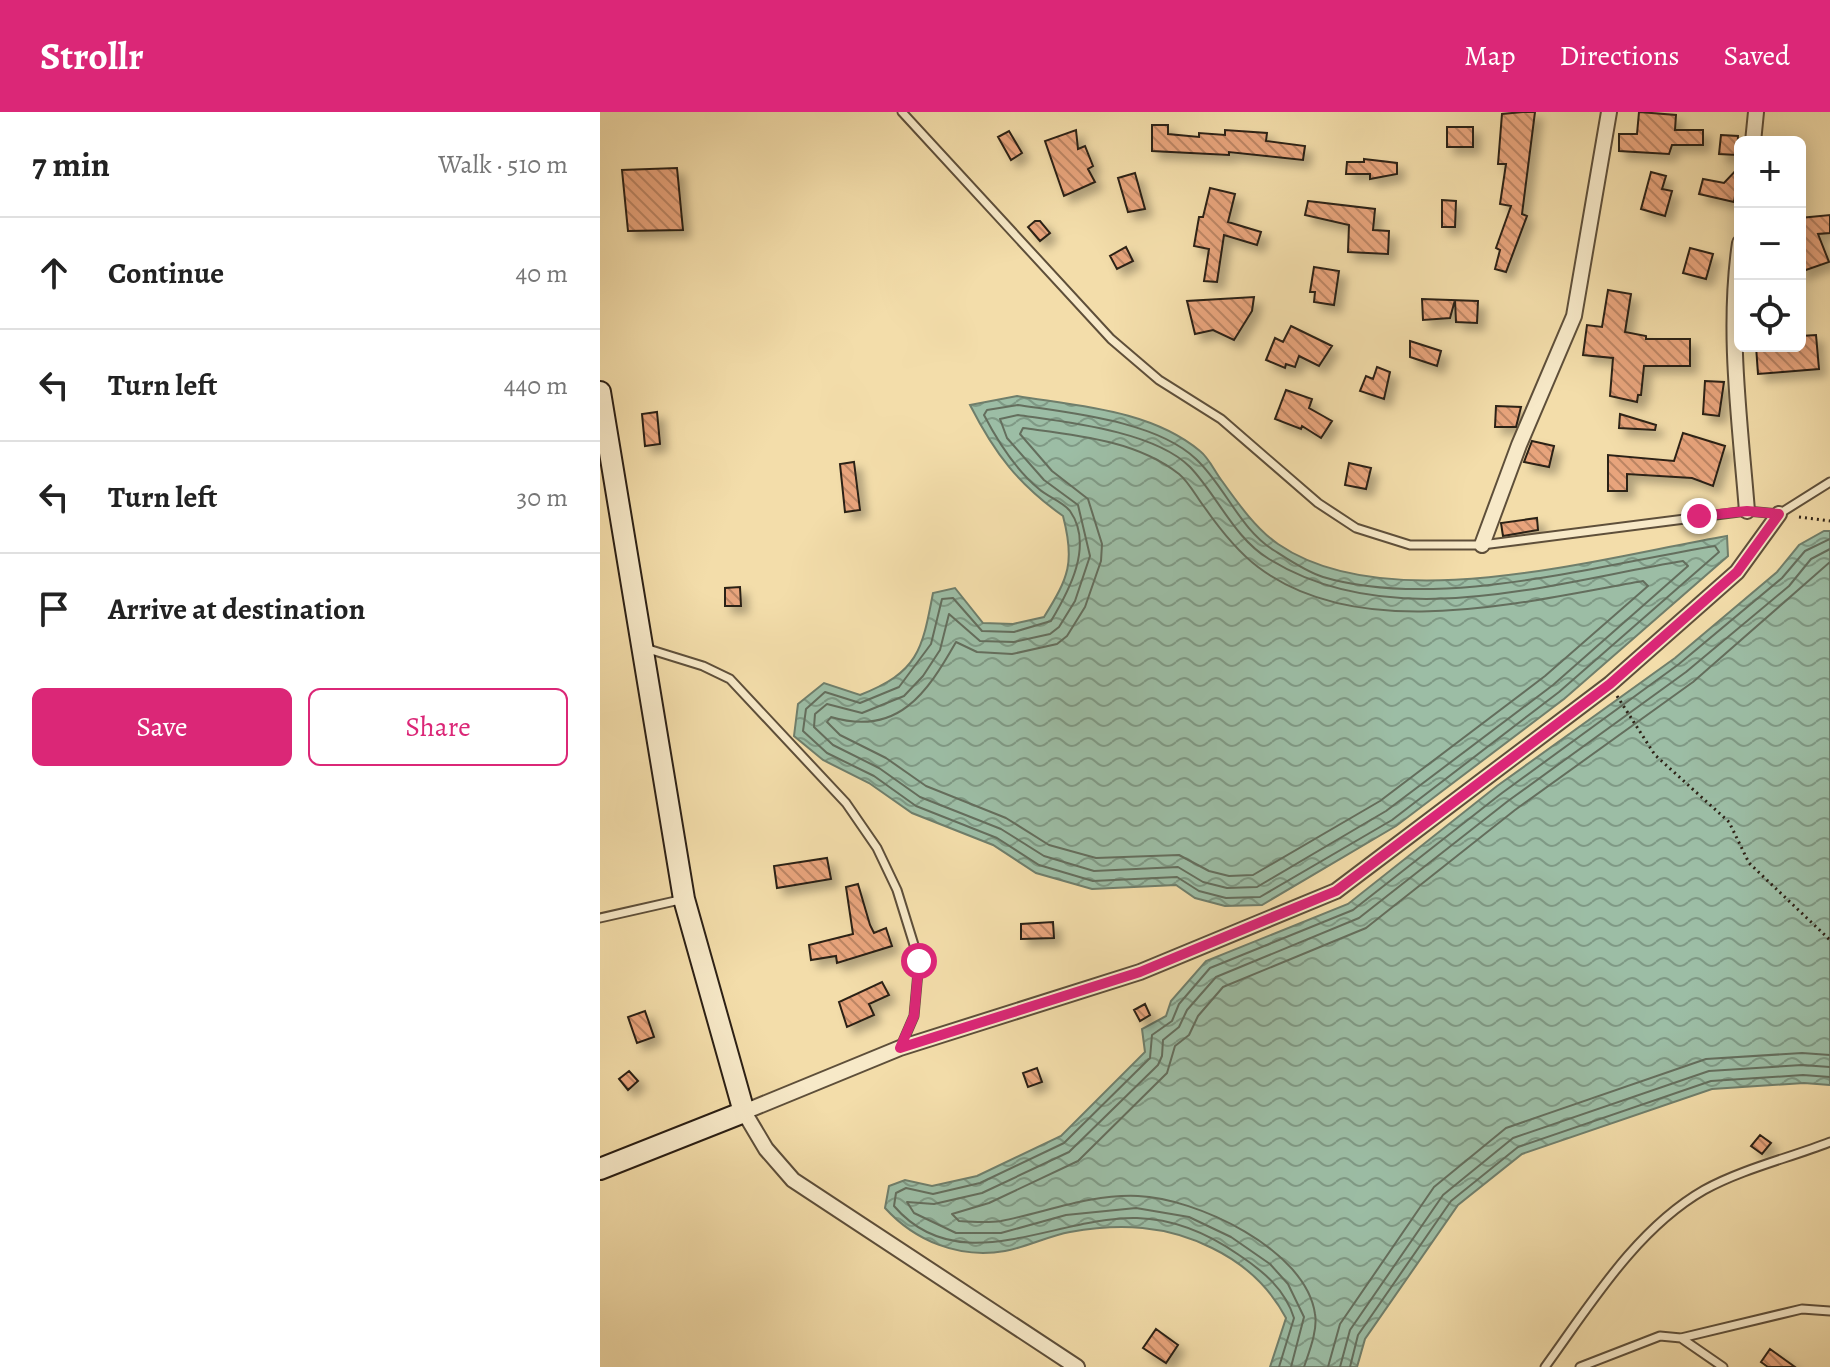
<!DOCTYPE html>
<meta charset="utf-8">
<style>
:root{--surface:#fff;--page:#f6f6f6;--text:#222;--muted:#767676;--line:#e0e0e0;--accent:#db2777}
body{margin:0;font-family:Alegreya,serif;background:var(--page);color:var(--text)}
.controls{position:absolute;right:24px;top:24px;display:grid;overflow:hidden;border-radius:12px;box-shadow:0 4px 20px #0003}
.controls button{width:72px;height:72px;display:grid;place-items:center;padding:0;border:0;border-bottom:2px solid var(--line);background:var(--surface);color:var(--text);font:40px sans-serif}
.stop{position:absolute;width:24px;height:24px;margin:-18px;border:6px solid #db2777;border-radius:50%;background:#fff}
.stop.end{background:#db2777;border-color:#fff;box-shadow:0 2px 8px #0008}
.list{margin:0;padding:0;list-style:none}
h2{display:flex;justify-content:space-between;align-items:center;height:104px;margin:0;padding:0 32px;font-size:34px}
h2 small{font-size:26px;font-weight:400;color:var(--muted)}
.list li{display:grid;grid-template-columns:52px 1fr auto;gap:24px;align-items:center;box-sizing:border-box;height:112px;padding:0 32px;border-top:2px solid var(--line)}
.list b{display:block;font-size:30px;white-space:nowrap}
.list em{font-size:26px;font-style:normal;color:var(--muted)}
.actions{display:flex;gap:16px;padding:24px 32px}
.actions a{flex:1;padding:18px 0;border:2px solid var(--accent);border-radius:12px;text-align:center;font-size:28px;color:var(--accent)}
.actions .main{background:var(--accent);color:#fff}
.icon{flex:none;width:44px;height:44px;fill:none;stroke:currentColor;stroke-width:2;stroke-linecap:round;stroke-linejoin:round}
.map{position:relative;flex:none;width:1230px;height:1255px;overflow:hidden}
header{display:flex;align-items:center;gap:48px;box-sizing:border-box;height:112px;padding:0 40px;background:var(--accent);color:#fff}
header strong{font-size:38px}
nav{display:flex;gap:44px;margin-inline-start:auto;font-size:28px}
main{display:flex}
aside{flex:1;background:var(--surface)}
.map>svg:first-child{display:block}
.water{fill:url(#water-waves);stroke:#6f7e6b;stroke-width:2}
.lines{fill:none;stroke-linecap:round;stroke-linejoin:round}
.shore{stroke:#646e5d;stroke-width:2}
.building{fill:url(#building-back-hatch);stroke:#2c2015;stroke-width:2;filter:url(#shadow)}
.service-casing{stroke:#5e4f3a;stroke-width:11}
.minor-casing{stroke:#5e4f3a;stroke-width:18}
.secondary-casing{stroke:#2c2015;stroke-width:24}
.path{stroke:#2c2015;stroke-width:3;stroke-dasharray:2 4;stroke-linecap:butt}
.service{stroke:#f7e9c8;stroke-width:7}
.minor{stroke:#f7e9c8;stroke-width:14}
.secondary{stroke:#f7e9c8;stroke-width:20}
.route{stroke:#db2777;stroke-width:10}
</style>
<header>
<strong>Strollr</strong>
<nav><a>Map</a><a>Directions</a><a>Saved</a></nav>
</header>
<main>
<aside>
<h2>7 min<small>Walk · 510 m</small></h2>
<ul class="list">
<li><svg class="icon" aria-label="ahead" viewBox="0 0 24 24"><path d="M12 20V5M6 11l6-6 6 6"/></svg><div><b>Continue</b></div><em>40 m</em></li>
<li><svg class="icon" aria-label="left" viewBox="0 0 24 24"><path d="M17 20v-9H6M10 6l-5 5 5 5"/></svg><div><b>Turn left</b></div><em>440 m</em></li>
<li><svg class="icon" aria-label="left" viewBox="0 0 24 24"><path d="M17 20v-9H6M10 6l-5 5 5 5"/></svg><div><b>Turn left</b></div><em>30 m</em></li>
<li><svg class="icon" aria-label="arrive" viewBox="0 0 24 24"><path d="M6 21V4h12l-3 4 3 4H6"/></svg><div><b>Arrive at destination</b></div></li>
</ul>
<div class="actions"><a class="main">Save</a><a>Share</a></div>
</aside>
<div class="map">
<svg width="1230" height="1255" viewBox="0 0 1230 1255">
<defs>
<pattern id="water-waves" width="16" height="10" patternUnits="userSpaceOnUse" patternTransform="scale(2)"><rect width="16" height="10" fill="#9cbda5"/><path d="M0 5q4-4 8 0t8 0" fill="none" stroke="#7f9985"/></pattern>
<pattern id="building-back-hatch" width="6" height="6" patternUnits="userSpaceOnUse" patternTransform="scale(2)"><rect width="6" height="6" fill="#e8a47c"/><path d="M-1 5l2 2M0 0l6 6M5-1l2 2" fill="none" stroke="#bc8564"/></pattern>
<filter id="shadow"><feDropShadow dx="7" dy="7" stdDeviation="4" flood-color="#0004"/></filter>
</defs>
<rect width="100%" height="100%" fill="#f3ddaa"/>
<filter id="stains"><feTurbulence type="fractalNoise" baseFrequency=".0025" numOctaves="4"/><feColorMatrix values="0 0 0 0 .2 0 0 0 0 .09 0 0 0 0 .02 0 0 0 .5 -.17"/></filter>
<radialGradient id="worn" r=".72"><stop offset=".6" stop-color="#630" stop-opacity="0"/><stop offset="1" stop-color="#630" stop-opacity=".3"/></radialGradient>
<!-- water -->
<path class="water" d="M417,284C478,294 551,298 600,339C609,346 615,360 622,369C637,390 656,417 678,432C788,508 1002,445 1127,424L1128,444L964,587L796,714L662,793L625,794L595,786L576,773L492,777L436,761L393,733L312,701L269,671L223,648L194,624L198,592L224,571L260,583C318,560 322,539 333,481L355,476L383,511L413,512L444,505C469,465 475,450 463,404C418,372 395,342 370,293Z
M1224,419H1230V973L1204,971L1112,977L922,1042L858,1093L765,1227L757,1255H670L686,1206C669,1174 645,1152 612,1136C566,1113 520,1111 470,1120C448,1124 427,1135 405,1139C359,1147 315,1129 285,1096L289,1074L305,1068L332,1074L377,1064L461,1024L545,940L542,917L566,904L571,889L606,849L748,792L897,674L1075,546L1177,460L1199,433Z"/>
<g class="lines">
<!-- shore -->
<path class="shore" d="M418,293C470,301 556,309 596,347C625,374 640,418 675,439C689,448 707,460 723,465C838,499 998,453 1115,434L1119,440L959,580L792,708L660,785L626,786L599,779L577,765L493,769L439,753L397,726L316,694L274,664L227,641L203,619L206,597L225,580L260,591L299,575L331,532L342,487L353,486L382,519L414,520L451,509C469,479 494,433 470,399C463,390 448,385 439,377C416,358 398,330 384,303L387,298Z
M418,303C466,310 554,319 590,355C617,383 634,426 669,447C792,523 950,471 1083,449L1088,454L953,573L786,699L657,775L627,776L603,770L578,755L494,759L444,744L401,717L320,685L279,656L233,633L214,615L215,602L227,592L262,601L304,584L323,564L340,538L349,502L380,529L414,530L450,522L459,515L475,489L490,444L478,393L444,368L407,326L400,307Z
M423,316C475,323 536,328 579,362C589,370 597,386 605,396C619,416 638,440 658,455C761,533 927,489 1043,469L1048,474L945,564L780,689L653,763L629,764L609,759L579,743L496,746L449,733L406,706L326,674L286,646L240,623L227,610L231,605C298,625 327,581 356,530L377,540L412,542L457,532L467,524L485,495L501,449L502,432L488,387L452,359L420,322Z
M679,1255L694,1206C685,1177 663,1159 639,1143C609,1122 574,1107 537,1106C455,1104 359,1170 294,1094L296,1081L306,1076L333,1082L380,1071L464,1031L550,946L552,923L572,909L579,892L610,856L753,798L902,681L1079,552L1182,466L1205,439L1230,427
M691,1255L704,1205L688,1172L670,1152L631,1125L589,1105L536,1096L466,1103L401,1121H356L314,1101L307,1090L334,1092L382,1081L469,1040L558,953L562,944L563,928L579,915L587,898L616,865L759,806L908,689L1086,560L1189,474L1211,447L1230,437
M704,1255C709,1240 718,1218 715,1202C706,1137 595,1086 538,1084C490,1082 447,1100 401,1109C388,1111 372,1110 359,1109L352,1102L389,1091L478,1049L567,961L575,934L589,923L598,904L623,875L766,816L915,698L1093,570L1230,450
M728,1255L740,1212L834,1075L906,1016L1106,947L1202,941L1230,943
M740,1255L750,1218L843,1083L913,1026L1109,959L1202,953L1230,955
M750,1255L758,1223L851,1089L918,1035L1111,969L1203,963L1230,965"/>
</g>
<!-- building -->
<path class="building" d="M923,0H935L922,102L927,104L906,160L895,157L900,138L896,136L911,94L900,92L906,52H898L902,2Z
M1039,0L1076,3L1075,18H1103V33H1072L1069,42L1019,39V22H1037Z
M552,13H568V22L599,25V21L625,23V18L667,21L666,29L705,34L703,48L629,40V43L552,39Z
M847,15H873V35H847Z
M476,18L478,37L485,34L493,54L488,57L495,70L464,84L445,29Z
M409,19L422,41L411,48L398,25Z
M1121,23L1138,24L1137,43L1119,42Z
M764,47L797,51V62L770,67V62H746L747,50H764Z
M1140,54L1134,90L1099,82L1103,67L1124,71Z
M77,56L83,118L28,119L22,58Z
M1051,60L1066,64L1062,77L1072,79L1065,104L1041,97Z
M535,61L545,97L528,100L518,66Z
M610,76L635,82L628,110L661,120L657,133L624,123L617,170L604,169L609,137L594,134L599,105H603Z
M842,88L856,89L855,115H842Z
M708,89L775,97L773,118L789,119L788,142L748,140L749,113L705,103Z
M1230,103V121L1218,122L1229,150L1200,160V106Z
M435,109H440L450,121L440,129L428,115Z
M526,135L533,149L517,157L510,144Z
M1090,136L1113,142L1106,167L1083,161Z
M714,155L739,159L734,193L714,190L715,180H710Z
M1008,178L1031,182L1025,220L1046,224V227H1090V254H1044L1041,283H1038L1037,290L1010,284L1013,246L983,243L987,213L1002,215Z
M654,185L652,199L634,228L613,218L595,222L587,189Z
M822,187L878,189L877,211L856,210L855,188L850,206L823,208Z
M691,214L732,234L719,254L699,244L695,255L686,252L685,256L666,248L675,226L683,230Z
M1216,223L1219,257L1158,262L1156,234H1200V224Z
M810,229L841,239L837,254L810,245Z
M777,255L790,260L784,287L760,279L766,264L773,267Z
M1105,269L1124,270L1119,304L1103,302Z
M686,278L712,287L709,296L732,309L721,326L702,314L701,317L675,307Z
M896,294L921,295L916,315H895Z
M57,300L60,332L45,334L42,302Z
M1020,302L1056,313L1055,318L1019,316Z
M1083,321L1125,334L1113,374L1092,366L1027,362V379H1008V343L1074,349Z
M932,329L954,334L949,355L924,350Z
M254,350L260,398L245,400L240,352Z
M749,351L771,356L766,377L745,373Z
M937,406L938,418L903,424L901,411Z
M140,475L141,494H125V476Z
M227,746L231,767L177,776L174,754Z
M258,772L270,813L274,821L286,816L292,834L237,851L236,844L211,848L209,833L253,822L246,775Z
M453,810L454,826L421,827V812Z
M282,870L289,883L269,892L274,903L247,915L239,890Z
M545,892L550,903L540,909L534,898Z
M45,899L54,925L37,931L28,905Z
M437,956L442,970L428,975L423,961Z
M29,959L38,969L28,978L19,967Z
M1160,1023L1171,1031L1162,1042L1151,1034Z
M556,1217L578,1233L566,1251L543,1236Z
M1170,1237L1195,1255H1168L1161,1250Z"/>
<g class="lines">
<defs>
<path id="service" d="M302,0L511,227L559,268L621,307L718,391L756,416L810,433H882L1147,399L1179,402L1230,370
M45,536L103,554L130,567L246,691L277,736L297,778L319,849L314,904L301,934
M0,806L84,787
M1081,1226L1123,1255
M945,1255C990,1193 1036,1117 1104,1078C1142,1057 1189,1046 1230,1030
M980,1255L1060,1224L1081,1226L1202,1197L1230,1199"/>
<path id="minor" d="M1153,30L1156,0
M1140,131C1127,219 1140,310 1147,399
M882,433L919,333L974,204L1009,0
M477,1255L193,1068L166,1037L144,1000L300,936L540,860L736,779L1010,572L1137,460L1179,402"/>
<path id="secondary" d="M0,280L84,787L144,1000L0,1057"/>
</defs>
<!-- service casing -->
<use href="#service" class="service-casing"/>
<!-- minor casing -->
<use href="#minor" class="minor-casing"/>
<!-- secondary casing -->
<use href="#secondary" class="secondary-casing"/>
<!-- path -->
<path class="path" d="M1199,405L1230,409
M1017,584L1055,643L1129,710L1149,751L1230,828"/>
<!-- service -->
<use href="#service" class="service"/>
<!-- minor -->
<use href="#minor" class="minor"/>
<!-- secondary -->
<use href="#secondary" class="secondary"/>
</g>
<g class="lines">
<!-- route -->
<path class="route" d="M319,849L314,904L300,936L540,860L736,779L1010,572L1137,460L1179,402L1147,399L1099,404"/>
</g>
<rect width="100%" height="100%" filter="url(#stains)"/>
<rect width="100%" height="100%" fill="url(#worn)"/>
</svg>
<div class="controls">
<button>+</button>
<button>−</button>
<button><svg class="icon" aria-label="locate" viewBox="0 0 24 24"><circle cx="12" cy="12" r="6"/><path d="M12 2v4M12 18v4M2 12h4M18 12h4"/></svg></button>
</div>
<div class="stop" style="left:319px;top:849px"></div>
<div class="stop end" style="left:1099px;top:404px"></div>
</div>
</main>
